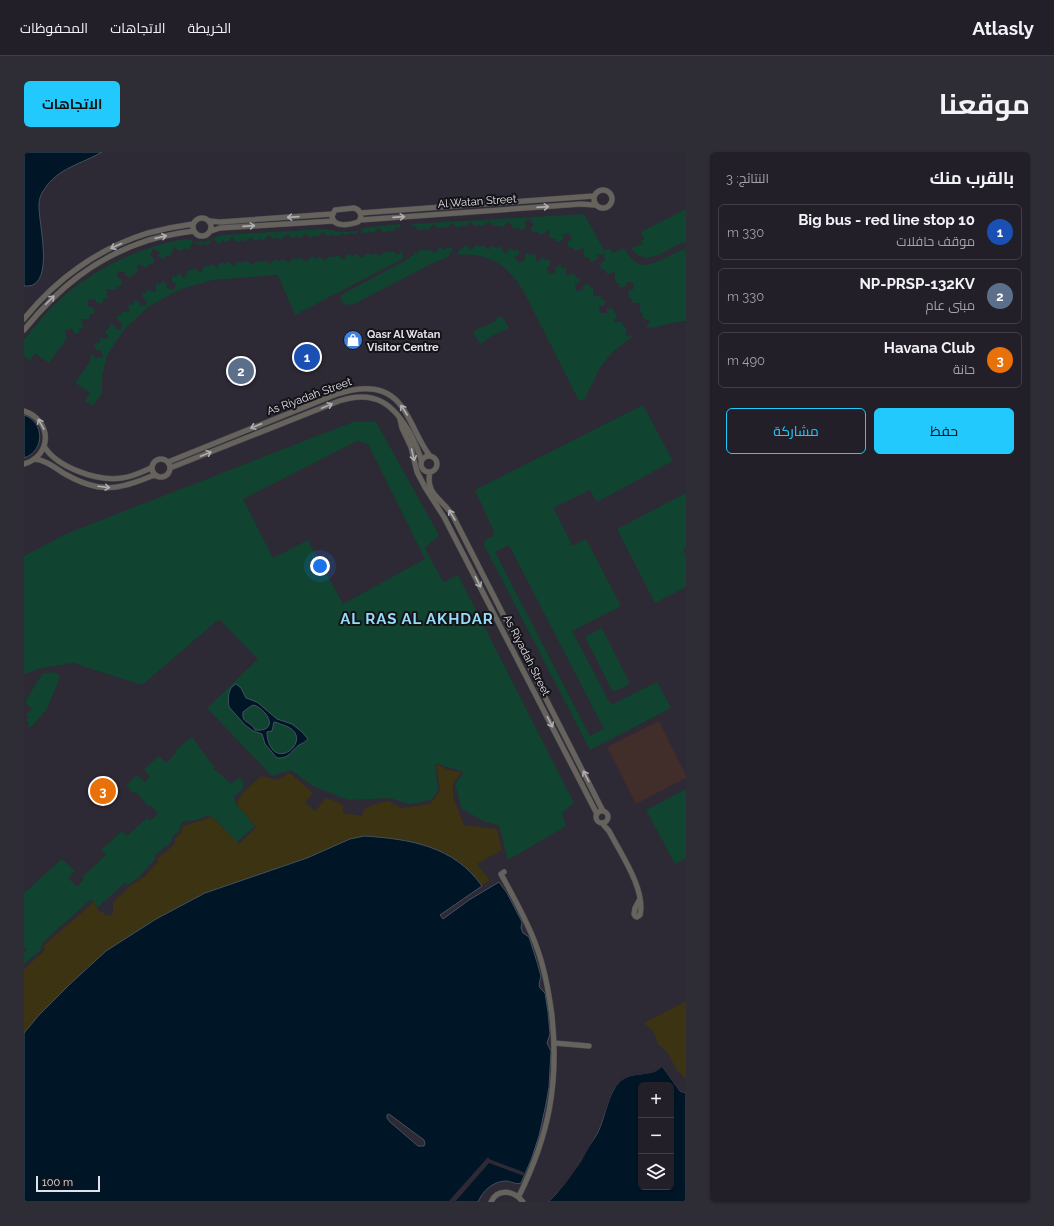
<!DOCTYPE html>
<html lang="ar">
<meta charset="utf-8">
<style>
:root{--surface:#221f28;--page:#2e2c34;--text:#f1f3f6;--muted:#a2a2a8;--line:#3f3d45;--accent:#21c9fd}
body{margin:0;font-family:Raleway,Cairo,sans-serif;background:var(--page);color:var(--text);direction:rtl}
.controls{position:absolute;right:12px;bottom:12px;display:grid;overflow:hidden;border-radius:6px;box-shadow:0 1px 3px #0004}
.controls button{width:36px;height:36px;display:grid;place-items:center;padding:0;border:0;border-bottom:1px solid var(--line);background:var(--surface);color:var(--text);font:20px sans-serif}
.scale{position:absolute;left:12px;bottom:10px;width:64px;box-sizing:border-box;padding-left:4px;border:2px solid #e2e0e8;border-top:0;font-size:11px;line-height:14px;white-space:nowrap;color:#e2e0e8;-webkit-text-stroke:3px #141318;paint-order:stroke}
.you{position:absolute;left:296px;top:414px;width:14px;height:14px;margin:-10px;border:3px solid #fff;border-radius:50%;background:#1a73e8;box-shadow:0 0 0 6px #1a73e833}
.badge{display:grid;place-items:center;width:26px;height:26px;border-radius:50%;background:var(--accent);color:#fff;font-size:13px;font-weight:700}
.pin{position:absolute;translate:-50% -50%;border:2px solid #fff;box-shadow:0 1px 4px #0006}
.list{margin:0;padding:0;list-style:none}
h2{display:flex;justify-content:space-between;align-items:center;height:52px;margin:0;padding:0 16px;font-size:17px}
h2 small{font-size:13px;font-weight:400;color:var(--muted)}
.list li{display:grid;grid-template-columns:26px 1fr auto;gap:12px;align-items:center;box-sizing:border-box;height:56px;margin:0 8px 8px;padding:0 8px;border:1px solid var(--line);border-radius:6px}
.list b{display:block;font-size:15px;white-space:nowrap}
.list p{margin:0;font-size:13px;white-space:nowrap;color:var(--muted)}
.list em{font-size:13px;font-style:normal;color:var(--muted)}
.actions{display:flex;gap:8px;padding:12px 16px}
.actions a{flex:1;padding:9px 0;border:1px solid var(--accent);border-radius:6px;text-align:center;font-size:14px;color:var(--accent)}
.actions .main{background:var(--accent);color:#111}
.icon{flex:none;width:22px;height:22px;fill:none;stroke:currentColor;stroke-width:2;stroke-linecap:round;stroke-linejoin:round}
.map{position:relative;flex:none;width:662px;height:1050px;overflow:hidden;direction:ltr;border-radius:6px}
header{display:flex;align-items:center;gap:24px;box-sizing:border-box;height:56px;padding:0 20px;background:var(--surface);border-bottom:1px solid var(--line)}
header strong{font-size:19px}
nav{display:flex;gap:22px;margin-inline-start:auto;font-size:14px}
.intro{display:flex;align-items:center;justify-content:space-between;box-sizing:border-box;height:96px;padding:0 24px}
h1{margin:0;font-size:28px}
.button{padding:10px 18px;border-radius:6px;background:var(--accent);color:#111;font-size:14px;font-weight:700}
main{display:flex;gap:24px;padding:0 24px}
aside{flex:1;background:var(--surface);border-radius:6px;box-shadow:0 1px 3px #0004}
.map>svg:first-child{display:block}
.industrial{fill:#412d2a}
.green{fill:#104430;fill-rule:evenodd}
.sand{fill:#3b3312}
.water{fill:#001525;stroke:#445260;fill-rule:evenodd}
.pier{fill:#2d2935}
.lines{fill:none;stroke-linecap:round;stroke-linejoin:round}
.street-casing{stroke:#4a4652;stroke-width:6}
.street{stroke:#66635d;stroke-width:5}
.oneway{stroke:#b0aeb0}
.labels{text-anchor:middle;stroke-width:4;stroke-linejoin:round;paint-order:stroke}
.street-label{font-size:11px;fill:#e2e0e8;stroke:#141318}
.poi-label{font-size:11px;font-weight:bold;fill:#e2e0e8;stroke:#141318;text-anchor:start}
.district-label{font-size:15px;font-weight:bold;letter-spacing:1px;fill:#96dbf8;stroke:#141318}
</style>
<header>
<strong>Atlasly</strong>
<nav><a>الخريطة</a><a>الاتجاهات</a><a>المحفوظات</a></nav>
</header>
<div class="intro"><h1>موقعنا</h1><a class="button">الاتجاهات</a></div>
<main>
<aside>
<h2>بالقرب منك<small>النتائج: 3</small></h2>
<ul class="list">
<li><span class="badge" style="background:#1a4fb4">1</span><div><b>Big bus - red line stop 10</b><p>موقف حافلات</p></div><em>330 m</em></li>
<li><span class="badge" style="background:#5c6f8a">2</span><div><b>NP-PRSP-132KV</b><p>مبنى عام</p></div><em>330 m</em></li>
<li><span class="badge" style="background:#e8710a">3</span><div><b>Havana Club</b><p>حانة</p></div><em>490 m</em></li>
</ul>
<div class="actions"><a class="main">حفظ</a><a>مشاركة</a></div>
</aside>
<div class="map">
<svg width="662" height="1050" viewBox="0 0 662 1050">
<rect width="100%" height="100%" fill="#2d2935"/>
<!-- industrial -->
<path class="industrial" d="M635,569L662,623V626L612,652L583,595Z"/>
<!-- green -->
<path class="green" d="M662,57V90C643,94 624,119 607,96L619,92L617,89L620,87L617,80Z
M560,62L580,98L586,96L589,101L600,96C618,130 638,103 662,97V169C652,169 628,177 622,176L626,169L620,167L618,164L619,162L615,159L617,151H609L607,148L608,146H606L604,144L605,138H609L610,131L603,130L602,134L599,135V136L595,134V131H592L591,129V120L583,122L581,118H579L576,115L577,110H581L580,102L573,103L574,107L568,110L566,108V106L560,105V96L552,99L550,98L549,95L547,96L544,95V89L548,87L545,81L538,83L540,87L536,90L532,89V87L526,86L525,83L526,82L524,78L517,83L513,80H508L507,75L510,73L506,67L500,70L502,74L499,78L495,77L494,75L493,77L489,76L485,69L482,71V72L479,75H477L475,73L473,74H470L465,69L461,73L457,74L455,72L454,74H450L446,70L442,74H438L436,73L435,75H432L428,71L423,76H420L419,74L417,76H414L409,72L405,77H401L400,76L399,78H392L393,76L391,74L389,76L388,72Z
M376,72L377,78L373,75L369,79H365L364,78L362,80H359L354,76L350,80L347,81L345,79L343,81H340L336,78L332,82L327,81L325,82L320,83L318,81L316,83L311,84L309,82L307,84H303L299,80L295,84L292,85L290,83L286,86L281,81L277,86L271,84L270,86H268L263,82L258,87H255L254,85L249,87L245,83L240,88H237L235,86L234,88L231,89L227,85L222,89H219L217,87L216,89L213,90L208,85L204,90H201L199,88L197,91H194L189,87L185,92L181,93L179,91L178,93L175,94L169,89L166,97H163L161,96L159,98L156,99L150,95L147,103L145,104L142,103L141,106L138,107L134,104L136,100L129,97L126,104L130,106V111L127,112H125L124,114L122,116L114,112L113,117H114V120L111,122H108V124L104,126V124H101V120L94,119L93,126L97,127L98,132L96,134H93V137L87,138V137H82L84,145L82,147H79V150L77,152L75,153V150L72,151L71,147L64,148V155H69L71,159L69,162H66L65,167H57L60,175L55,177V182L50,181L48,177L41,178L42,185H44L25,211L11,201L6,208L0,204V188C9,177 18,165 28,155C63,120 111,96 160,87C167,86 173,92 180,90C187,89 190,85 197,83L301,77L315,80H324L333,79L344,75Z
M453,93L456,95L460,93L464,98L468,94L473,96L476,94L481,102L484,99V98L486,96L490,98L494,97L495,102L491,105L495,111L502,107L500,104L503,100L506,103L511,102L513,110L519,105L522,108H525L527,110L526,111V114L523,115L525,122L532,120L531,116L534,115L533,113H537L538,116H542V124L550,121L552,125L556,126L555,131H551L552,139L559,138V134L562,133V132H565L566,135L569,136V145L577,143L578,148L582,149V151H580V154H575V161H583V157H586V155L590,158L589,161L591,160L593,163L592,166H591L590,170H598L599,174L601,175L603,177L601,183L605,185L606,183H608L607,186L598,192L585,204L576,216L560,248H556L554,247L499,138C482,112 464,100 432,103L438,95L442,94L447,98L451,94Z
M427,95L429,97L424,105L411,110L330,152L327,153L320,152L316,145L318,144L317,143L386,106V104H390V100L393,102L397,97L402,99L406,97L411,101L415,96H417L420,98L422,96Z
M363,99L365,101L369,99L374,103L378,99L380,106L271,163L254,123L189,128L157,137L127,153L102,175L83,203L78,225V241L69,254L61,249L66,240L51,231L67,208L65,207L68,203L70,202L71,206L79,205L77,198L73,199L70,194L72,191H75L76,186L84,187V182H82L81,179L85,176L86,172L91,173L92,178L98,177V170H95L94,167H92L94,164L96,163L98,160H106L104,153L109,152L111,148L115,150V154H122L123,148L119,147L118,142L122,141L124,137L127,138V140H132V133L134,131L136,132L139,129L143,132L142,136L150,138L152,131L148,130V124L152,125L155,121L158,123L157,125L161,126L164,118H168L171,116L177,121L180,114H185L188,112L193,116L196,111H199L201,112L205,110L210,114L214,110H217L219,111L220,109H223L229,113L232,109L237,110L241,108L246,112L252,107L255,109L259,107L265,111L269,106H271L273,108L277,105L282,110L287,105H289L292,107L293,105H296L301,109C304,105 305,103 310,105L314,103L319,108L323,103L326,102L328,104L333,102L338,106L342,102L344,101L347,103L351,101L356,104L360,100Z
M478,164L485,176L462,187L463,188L456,192L449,179L457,175L458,176L472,169L471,167Z
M619,253L649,309L573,350L566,338L531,355L530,357L548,393H550L562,387L597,454L548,479L587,553L633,530L647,556L566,598L460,393L461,388L470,384V380L451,338ZM485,393L580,577L566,584L471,400Z
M329,270H352L415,383L401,396L419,430L434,423L550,651L538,661L542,674L484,708L475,673L461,670L438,657L431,632L440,620L411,611L414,639L407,648L386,652L365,646L324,648L289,634L267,618L248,624L183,556L234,507L195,467L118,533L49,511L17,516L0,522V404L44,381ZM333,289L344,292L401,407L319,452L284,388L249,406L219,347Z
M662,341V396L659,398L662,403V435L631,451L593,377Z
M578,476L606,532L589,540L561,485Z
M29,520L33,521L36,525L23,557L6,576L4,573L5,571L2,568L4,565L2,563L8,557L1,550L18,522Z
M168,585L190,615L189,616L207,632L216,625L219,630V637L210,644L212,652L231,674L213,690L190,666L184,663L173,668L160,669L157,672L155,679L147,686L149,688L130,704L132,706L115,725L104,733L101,731L74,755L67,747L18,791L17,798L0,812V800L3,798L0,795V741L38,707L51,719L44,726L53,735L60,727L58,725L82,703L77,698L98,679L103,684L123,666L126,669L134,662L126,653L124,654L112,640L109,641L102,633L113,623L121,630L126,625L120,617L135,604L142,611L153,600L152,598Z
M662,637V706L651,712L622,658Z"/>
<!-- sand -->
<path class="sand" d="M412,612L425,618L438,620L429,631V645L440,673L473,677L478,698L453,712L466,728L458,734L449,723L436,710L416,699L401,693L363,686L340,684L326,687L283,706L181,741L132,767L107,783L15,863L0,881V817L21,798L19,794L70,750L75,759L80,761L81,764L89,762V750L107,733L120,725L134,710L133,707L151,692V687L156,682L159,674L188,665L215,692L232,675L214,654V648L220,640L237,624L253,628L266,621L289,641L281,650L291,659L302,646L314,650L319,654V661L338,664L340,657L351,652L364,649L377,656L406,652L416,639Z
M662,849V927L653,919L643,900L634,892L630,880L620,871Z"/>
<!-- water -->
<path class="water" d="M0,0H78C58,12 33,16 20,38C17,41 15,48 15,52C14,69 29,123 9,133C7,134 3,134 0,134Z
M0,263C21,270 21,299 0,306Z
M212,532L217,536L222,546L233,550L253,567L268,572L278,580L284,587C281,590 279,591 275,593C267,599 265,607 253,606L241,592L238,582L229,579L221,573L205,555C204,548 203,536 212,532ZM230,553C245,559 255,580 231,578C230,576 229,574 227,573C222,568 218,570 219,560L227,554ZM250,570C253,570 255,572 259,573C289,582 262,612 249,598C245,593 243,587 243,580L248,579Z
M340,684C386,687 430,694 458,734L416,763L419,767L445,748L475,730L483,741L498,770L497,776L499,781L505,785L513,810L517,824L515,832L516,836L521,841L524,860L526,882L523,891L527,899L525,935L522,952L515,984L507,1008L497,1031C492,1033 487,1029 481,1029C468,1030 459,1039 454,1050H0V881L15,863L45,833L82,799L132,767L181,741L283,706L326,687ZM365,962L400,988L401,992L400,994H394L366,970L363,966V963Z
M638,914L656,939L662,941V1050H524C539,1036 549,1020 559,1003C564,995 570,988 574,980C581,966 584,940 596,929C608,918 626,926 638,914ZM617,933H647V1035H617Z"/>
<!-- pier -->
<path class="pier" d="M637,913H640L651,930L657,937L662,938V941L656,939L638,915L633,919L628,921L606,924L595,930L589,938L574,979L557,1010L542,1031L527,1047L524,1050H522L540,1030L555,1009L572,978L588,938L593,928L606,922L627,919L632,917Z
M464,1005L465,1007L497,1019L501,1021L500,1024L465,1011L431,1050H424Z"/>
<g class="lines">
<defs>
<path id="street" d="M570 47a9 9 0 1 1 18 0a9 9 0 1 1-18 0Z
M330,56C337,58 339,65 334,70C325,73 309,76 308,64L311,58Z
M336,61L570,44
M169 75a9 9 0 1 1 18 0a9 9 0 1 1-18 0Z
M336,68L557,52L571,53
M186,69L196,70L308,62
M187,79L196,76L309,69
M0,167C32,127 75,96 124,81C139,77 154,74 169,72
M0,178C34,136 72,105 125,88C139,84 155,81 170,79
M0,259C28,268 29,303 0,312
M376,267L378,276L387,295L393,320L402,337L420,365L573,662
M20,294C32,315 74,330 98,326C108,325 118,320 127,316
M397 312a8 8 0 1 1 16 0a8 8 0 1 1-16 0Z
M128 316a9 9 0 1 1 18 0a9 9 0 1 1-18 0Z
M10,307C22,308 31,316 41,322C76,342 95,338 130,323
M144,310L313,242C338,234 364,232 380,258C390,273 395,290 406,304
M146,316L315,249C351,237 370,252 387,283C391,292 396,300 397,309
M406,320C401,343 418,346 429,364L579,659
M572 665a6 6 0 1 1 12 0a6 6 0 1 1-12 0Z
M578,671L585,679C597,702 622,738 616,763L613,765L611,764L610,762L611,756L616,747
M480,720L477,722C490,746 504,770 513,796C521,818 525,841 528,864C535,932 525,983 495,1044
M530,891L565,894
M467,1050C474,1035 491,1039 499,1050"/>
</defs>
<!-- street casing -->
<use href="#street" class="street-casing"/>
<!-- street -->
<use href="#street" class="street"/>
</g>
<!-- one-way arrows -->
<defs><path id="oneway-shaft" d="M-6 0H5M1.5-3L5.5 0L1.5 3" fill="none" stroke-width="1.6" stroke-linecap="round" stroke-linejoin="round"/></defs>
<g class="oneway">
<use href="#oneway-shaft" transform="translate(519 55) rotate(-4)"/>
<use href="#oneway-shaft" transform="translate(269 65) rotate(176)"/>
<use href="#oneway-shaft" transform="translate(375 65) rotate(-4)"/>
<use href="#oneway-shaft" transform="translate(225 74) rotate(-4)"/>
<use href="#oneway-shaft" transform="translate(137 85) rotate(-13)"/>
<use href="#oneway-shaft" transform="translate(92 94) rotate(155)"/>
<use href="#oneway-shaft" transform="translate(26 148) rotate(-45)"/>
<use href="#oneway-shaft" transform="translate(303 254) rotate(-22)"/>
<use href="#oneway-shaft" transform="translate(380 258) rotate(-123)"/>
<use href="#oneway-shaft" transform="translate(17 272) rotate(-119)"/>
<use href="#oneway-shaft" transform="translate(232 274) rotate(158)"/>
<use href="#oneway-shaft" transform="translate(182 302) rotate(-22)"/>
<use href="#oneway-shaft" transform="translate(389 303) rotate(77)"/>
<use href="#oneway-shaft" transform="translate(80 335) rotate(7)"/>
<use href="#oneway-shaft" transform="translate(428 363) rotate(-121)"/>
<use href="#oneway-shaft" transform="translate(454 430) rotate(63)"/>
<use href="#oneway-shaft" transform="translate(526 570) rotate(63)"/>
<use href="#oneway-shaft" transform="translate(562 624) rotate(-117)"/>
</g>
<!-- icons -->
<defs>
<symbol id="shop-disc" viewBox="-11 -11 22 22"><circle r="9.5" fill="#3f7fe0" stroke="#141318"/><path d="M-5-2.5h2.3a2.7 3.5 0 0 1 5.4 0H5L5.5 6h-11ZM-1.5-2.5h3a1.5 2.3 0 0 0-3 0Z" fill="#fff"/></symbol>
</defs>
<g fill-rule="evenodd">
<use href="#shop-disc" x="318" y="177" width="22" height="22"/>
</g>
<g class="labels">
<!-- street labels -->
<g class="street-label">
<text transform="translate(453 49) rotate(-4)" y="4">Al Watan Street</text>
<text transform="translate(285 244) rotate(-20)" y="4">As Riyadah Street</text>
<text transform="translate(503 503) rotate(63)" y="4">As Riyadah Street</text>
</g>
<!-- poi labels -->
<g class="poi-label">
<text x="343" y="186">Qasr Al Watan<tspan x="343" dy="13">Visitor Centre</tspan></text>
</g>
<!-- district labels -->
<g class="district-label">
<text x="393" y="472">AL RAS AL AKHDAR</text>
</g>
</g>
</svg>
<div class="controls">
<button>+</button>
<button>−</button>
<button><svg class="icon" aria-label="layers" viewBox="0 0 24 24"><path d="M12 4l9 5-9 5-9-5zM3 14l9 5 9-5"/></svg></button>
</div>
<div class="scale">100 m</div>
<div class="you"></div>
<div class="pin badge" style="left:283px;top:205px;background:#1a4fb4">1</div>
<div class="pin badge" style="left:217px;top:219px;background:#5c6f8a">2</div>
<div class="pin badge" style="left:79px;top:639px;background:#e8710a">3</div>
</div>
</main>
